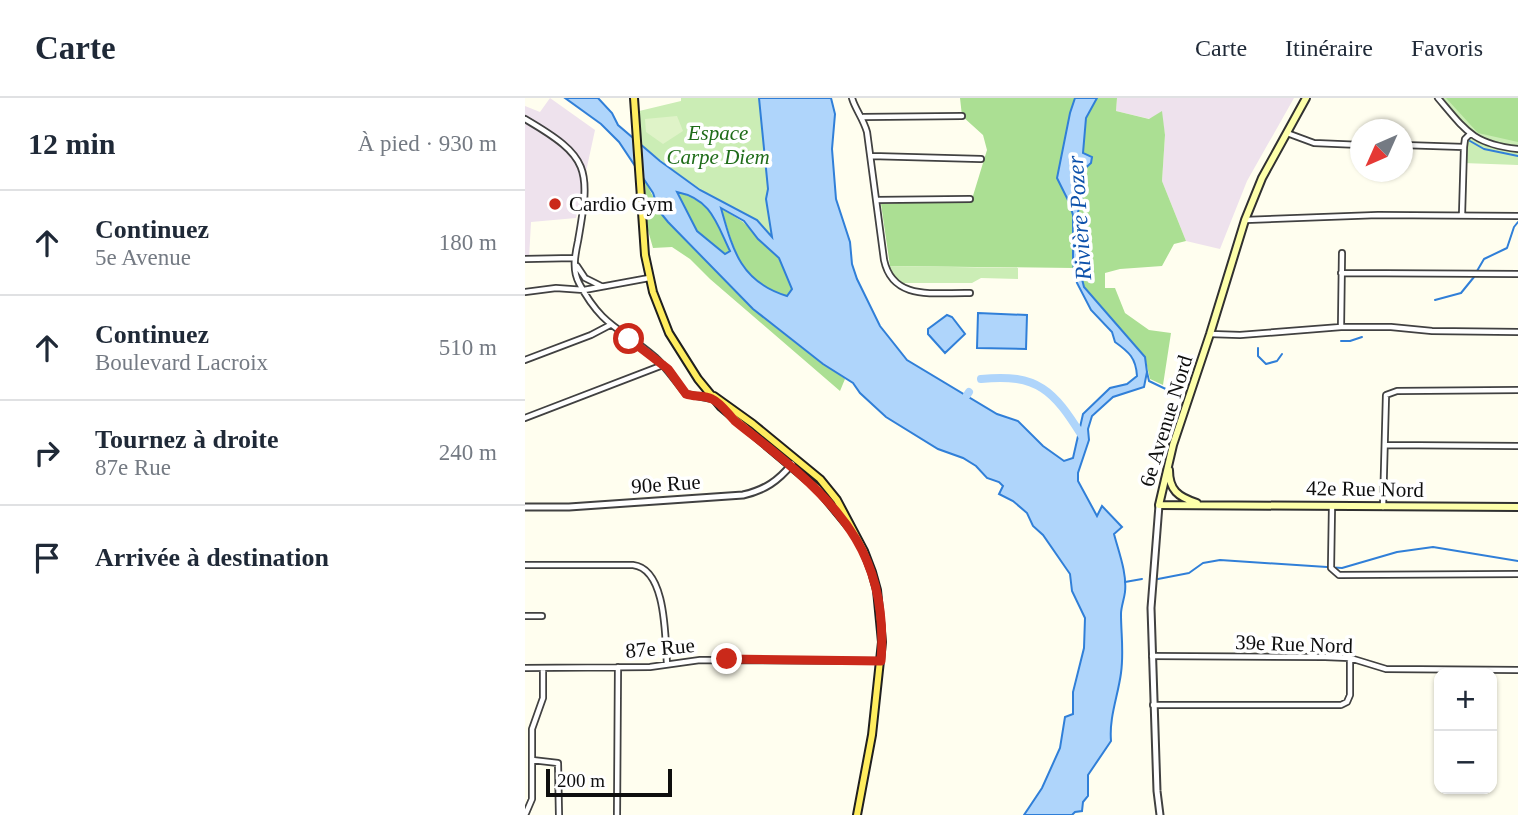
<!DOCTYPE html>
<html lang="fr">
<meta charset="utf-8">
<style>
:root{--surface:#fff;--page:#f6f6f7;--text:#1f2937;--muted:#747a83;--line:#e0e1e3}
body{margin:0;font-family:"Times New Roman",serif;background:var(--page);color:var(--text)}
.controls{position:absolute;right:21px;bottom:21px;display:grid;overflow:hidden;border-radius:14px;box-shadow:0 2px 5px #0004}
.controls button{width:63px;height:63px;display:grid;place-items:center;padding:0;border:0;border-bottom:2px solid var(--line);background:var(--surface);color:var(--text);font:35px sans-serif}
.compass{position:absolute;left:825px;top:21px;width:63px;height:63px;border-radius:50%;background:var(--surface);box-shadow:0 2px 5px #0004;rotate:225deg}
.scale{position:absolute;left:21px;bottom:18px;width:126px;box-sizing:border-box;padding-left:7px;border:4px solid #0e0e0e;border-top:0;font-size:19px;line-height:24px;white-space:nowrap;color:#0e0e0e;-webkit-text-stroke:5px #fff;paint-order:stroke}
.stop{position:absolute;width:21px;height:21px;margin:-16px;border:5px solid #ca291a;border-radius:50%;background:#fff}
.stop.end{background:#ca291a;border-color:#fff;box-shadow:0 2px 7px #0008}
.list{margin:0;padding:0;list-style:none}
h2{display:flex;justify-content:space-between;align-items:center;height:91px;margin:0;padding:0 28px;font-size:30px}
h2 small{font-size:23px;font-weight:400;color:var(--muted)}
.list li{display:grid;grid-template-columns:46px 1fr auto;gap:21px;align-items:center;box-sizing:border-box;height:105px;padding:0 28px;border-top:2px solid var(--line)}
.list b{display:block;font-size:26px;white-space:nowrap}
.list p{margin:0;font-size:23px;white-space:nowrap;color:var(--muted)}
.list em{font-size:23px;font-style:normal;color:var(--muted)}
.icon{flex:none;width:38px;height:38px;fill:none;stroke:currentColor;stroke-width:2;stroke-linecap:round;stroke-linejoin:round}
.map{position:relative;flex:none;width:993px;height:717px;overflow:hidden}
header{display:flex;align-items:center;gap:42px;box-sizing:border-box;height:98px;padding:0 35px;background:var(--surface);border-bottom:2px solid var(--line)}
header strong{font-size:33px}
nav{display:flex;gap:38px;margin-inline-start:auto;font-size:24px}
main{display:flex}
aside{flex:1;background:var(--surface)}
.map>svg:first-child{display:block}
.industrial{fill:#eee2ed}
.green{fill:#cbedb5}
.forest{fill:#abdf93}
.pitch{fill:#dff3c8}
.water{fill:#afd5fb;stroke:#307fd8;stroke-width:2;fill-rule:evenodd}
.lines{fill:none;stroke-linecap:round;stroke-linejoin:round}
.stream{stroke:#307fd8;stroke-width:2}
.river{stroke:#afd5fb;stroke-width:8}
.minor-casing{stroke:#414141;stroke-width:8}
.tertiary-casing{stroke:#414141;stroke-width:9}
.secondary-casing{stroke:#303030;stroke-width:10}
.primary-casing{stroke:#1f1f1f;stroke-width:10}
.minor{stroke:#fff;stroke-width:4.5}
.tertiary{stroke:#fff;stroke-width:5}
.secondary{stroke:#fdffaa;stroke-width:6}
.primary{stroke:#ffed5f;stroke-width:6}
.route{stroke:#ca291a;stroke-width:9}
.poi-dot{fill:#ca291a;stroke:#fff;stroke-width:2.5}
.labels{text-anchor:middle;stroke-width:7;stroke-linejoin:round;paint-order:stroke}
.park-label{font-size:21px;font-style:italic;fill:#1f6c19;stroke:#fff}
.poi-label{font-size:21px;fill:#0e0e0e;stroke:#fff;text-anchor:start}
.street-label{font-size:21px;fill:#0e0e0e;stroke:#fff}
.water-label{font-size:23px;font-style:italic;fill:#0d51ab;stroke:#fff}
</style>
<header>
<strong>Carte</strong>
<nav><a>Carte</a><a>Itinéraire</a><a>Favoris</a></nav>
</header>
<main>
<aside>
<h2>12 min<small>À pied · 930 m</small></h2>
<ul class="list">
<li><svg class="icon" aria-label="ahead" viewBox="0 0 24 24"><path d="M12 20V5M6 11l6-6 6 6"/></svg><div><b>Continuez</b><p>5e Avenue</p></div><em>180 m</em></li>
<li><svg class="icon" aria-label="ahead" viewBox="0 0 24 24"><path d="M12 20V5M6 11l6-6 6 6"/></svg><div><b>Continuez</b><p>Boulevard Lacroix</p></div><em>510 m</em></li>
<li><svg class="icon" aria-label="right" viewBox="0 0 24 24"><path d="M7 20v-9h11M14 6l5 5-5 5"/></svg><div><b>Tournez à droite</b><p>87e Rue</p></div><em>240 m</em></li>
<li><svg class="icon" aria-label="arrive" viewBox="0 0 24 24"><path d="M6 21V4h12l-3 4 3 4H6"/></svg><div><b>Arrivée à destination</b></div></li>
</ul>
</aside>
<div class="map">
<svg width="993" height="717" viewBox="0 0 993 717">
<rect width="100%" height="100%" fill="#fffeef"/>
<!-- industrial -->
<path class="industrial" d="M25,0L70,32L51,120L6,124L4,161H0V8L15,14Z
M592,0H769L722,83L695,151L661,143L637,83L640,37L636,14L625,21L591,13Z"/>
<!-- green -->
<path class="green" d="M156,0H234L243,91L241,101L248,141L155,77L111,43L110,14L156,3Z
M913,0H993V67L938,65L939,49L944,35Z
M360,168L493,170V181L456,180L447,185H380L376,190Z"/>
<!-- forest -->
<path class="forest" d="M435,0H551L532,80L544,104L548,117L549,170L365,168L356,106L447,101L462,52L458,37L437,18Z
M572,0H592L591,13L624,21L637,13L640,37L637,83L661,143L649,146L637,168L595,171L580,175V190H590L600,215L624,232L646,235L638,287L625,281L620,259L559,189L555,172L553,114L557,100L555,75L566,65L558,55L561,21Z
M921,0H993V44L953,35Z
M120,83L137,116L210,192L250,229L320,281L315,293L185,181L165,161L147,149L128,150L122,129Z
M151,93C189,107 189,118 205,153L200,157L172,133Z
M196,110L218,124L254,160L267,191L263,198C213,183 211,154 196,110Z"/>
<!-- pitch -->
<path class="pitch" d="M152,18L158,33L138,46L121,34L120,21Z"/>
<!-- water -->
<path class="water" d="M40,0H73L87,15L93,27L135,63L175,92L232,122L247,139L241,101L243,91L234,0H306L310,16L307,51L311,101L325,144L327,166L332,181L355,228L382,262L472,316L493,323L518,348L539,363L548,360L558,316L585,290L602,286L612,278C611,260 604,254 590,244L587,234L566,212L552,185L548,166V117L544,104L532,80L545,15L550,0H572L561,20L558,55L567,59L566,65L555,75L557,100L553,114L555,173L559,189L620,259L622,274L619,289L588,299L567,318L563,331L564,342L553,375V383L572,418L577,408L597,429L589,436C594,455 602,475 600,494C599,502 596,509 596,516C596,536 599,554 596,575C593,598 584,619 586,643L563,677V698L558,704L557,713L550,714L547,717H499L517,690L535,650L540,619L548,616V594L559,550L560,520L547,493L545,476L518,437L508,428L502,415L488,403L474,396L478,388L474,384L462,380L451,368L438,360L413,351L361,319L335,295L328,285L298,266L228,211L143,124L134,113L128,95L94,44L76,26ZM152,94C186,101 191,124 205,153L200,156L172,133ZM196,110L219,123L233,141L254,160L267,191L262,198C216,184 208,153 196,110Z
M453,215L502,217L501,251L452,250Z
M422,217L427,219L440,236L420,255L403,236V231Z"/>
<g class="lines">
<!-- stream -->
<path class="stream" d="M945,43L959,51L993,58
M952,173L959,161L982,150L989,129L993,124
M910,202L936,195L949,179
M816,243H825L837,239
M733,250V258L741,266L752,263L757,256
M622,274L624,283L649,295L659,289
M633,481L664,475L678,465L695,462L817,470L872,454L908,449L993,463
M600,484L617,481"/>
<!-- river -->
<path class="river" d="M456,281C513,275 529,293 557,338
M442,297L444,294"/>
<defs>
<path id="minor" d="M327,0C330,11 338,20 342,34L359,162C368,204 411,194 445,195
M913,0C941,33 948,46 993,51
M338,19L437,18
M0,21C65,59 66,70 53,143C50,157 47,172 54,185C77,229 96,230 130,259C142,270 150,283 161,296L187,301
M762,35L789,45L836,47
M878,47L939,49
M346,58L456,61
M352,102L445,101
M937,117L939,49L940,41L945,36
M720,122L853,117L993,118
M0,161L49,160
M52,168L60,180L76,188
M816,175L993,176
M0,194L31,190L59,192L124,180
M816,229L817,155
M685,236L715,237L816,229H866L907,233L993,234
M0,262L66,237L85,227
M0,320L138,267
M860,347L993,348
M807,408L806,470L814,477L993,476
M858,409L861,297L872,293L993,292
M0,467H108C142,471 140,541 142,566
M0,518H17
M627,558L800,559L825,560L861,571L993,572
M0,570L125,569L175,562L355,563
M628,607H816L822,604L825,597V560
M7,662L33,665L34,717
M1,715L7,701V631L18,600V571
M92,717L93,569"/>
<path id="tertiary" d="M634,407L626,510L632,693L635,717
M0,409H44L218,397C240,392 253,383 267,366"/>
<path id="secondary" d="M781,0L737,80L720,122L685,236L648,347L634,407L993,409
M644,372C644,392 653,399 672,405"/>
<path id="primary" d="M109,0L120,157L128,194L144,235L173,281L196,309L292,390L325,430
M189,298L228,326L295,381L312,402L339,453L347,474L352,492L357,544L347,637L332,717"/>
</defs>
<!-- minor casing -->
<use href="#minor" class="minor-casing"/>
<!-- tertiary casing -->
<use href="#tertiary" class="tertiary-casing"/>
<!-- secondary casing -->
<use href="#secondary" class="secondary-casing"/>
<!-- primary casing -->
<use href="#primary" class="primary-casing"/>
<!-- minor -->
<use href="#minor" class="minor"/>
<!-- tertiary -->
<use href="#tertiary" class="tertiary"/>
<!-- secondary -->
<use href="#secondary" class="secondary"/>
<!-- primary -->
<use href="#primary" class="primary"/>
</g>
<g class="lines">
<!-- route -->
<path class="route" d="M104,241L143,271L161,296C169,299 179,297 187,301C196,305 203,316 210,323C221,332 233,341 244,350C318,410 364,461 356,563L202,561"/>
</g>
<!-- markers -->
<circle class="poi-dot" cx="30" cy="106" r="7"/>
<g class="labels">
<!-- park labels -->
<g class="park-label">
<text x="193" y="42">Espace<tspan x="193" dy="24">Carpe Diem</tspan></text>
</g>
<!-- poi labels -->
<g class="poi-label">
<text x="44" y="113">Cardio Gym</text>
</g>
<!-- street labels -->
<g class="street-label">
<text transform="translate(641 323) rotate(-73)" y="7">6e Avenue Nord</text>
<text transform="translate(141 386) rotate(-4)" y="7">90e Rue</text>
<text transform="translate(840 391) rotate(1)" y="7">42e Rue Nord</text>
<text transform="translate(769 546) rotate(2)" y="7">39e Rue Nord</text>
<text transform="translate(135 550) rotate(-5)" y="7">87e Rue</text>
</g>
<!-- water labels -->
<g class="water-label">
<text transform="translate(554 120) rotate(-94)" y="8">Rivière Pozer</text>
</g>
</g>
</svg>
<div class="controls">
<button>+</button>
<button>−</button>
</div>
<svg class="compass" viewBox="-18 -18 36 36"><path d="M0-13l5 13h-10z" fill="#e53935"/><path d="M0 13l5-13h-10z" fill="#747a83"/></svg>
<div class="scale">200 m</div>
<div class="stop" style="left:104px;top:241px"></div>
<div class="stop end" style="left:202px;top:561px"></div>
</div>
</main>
